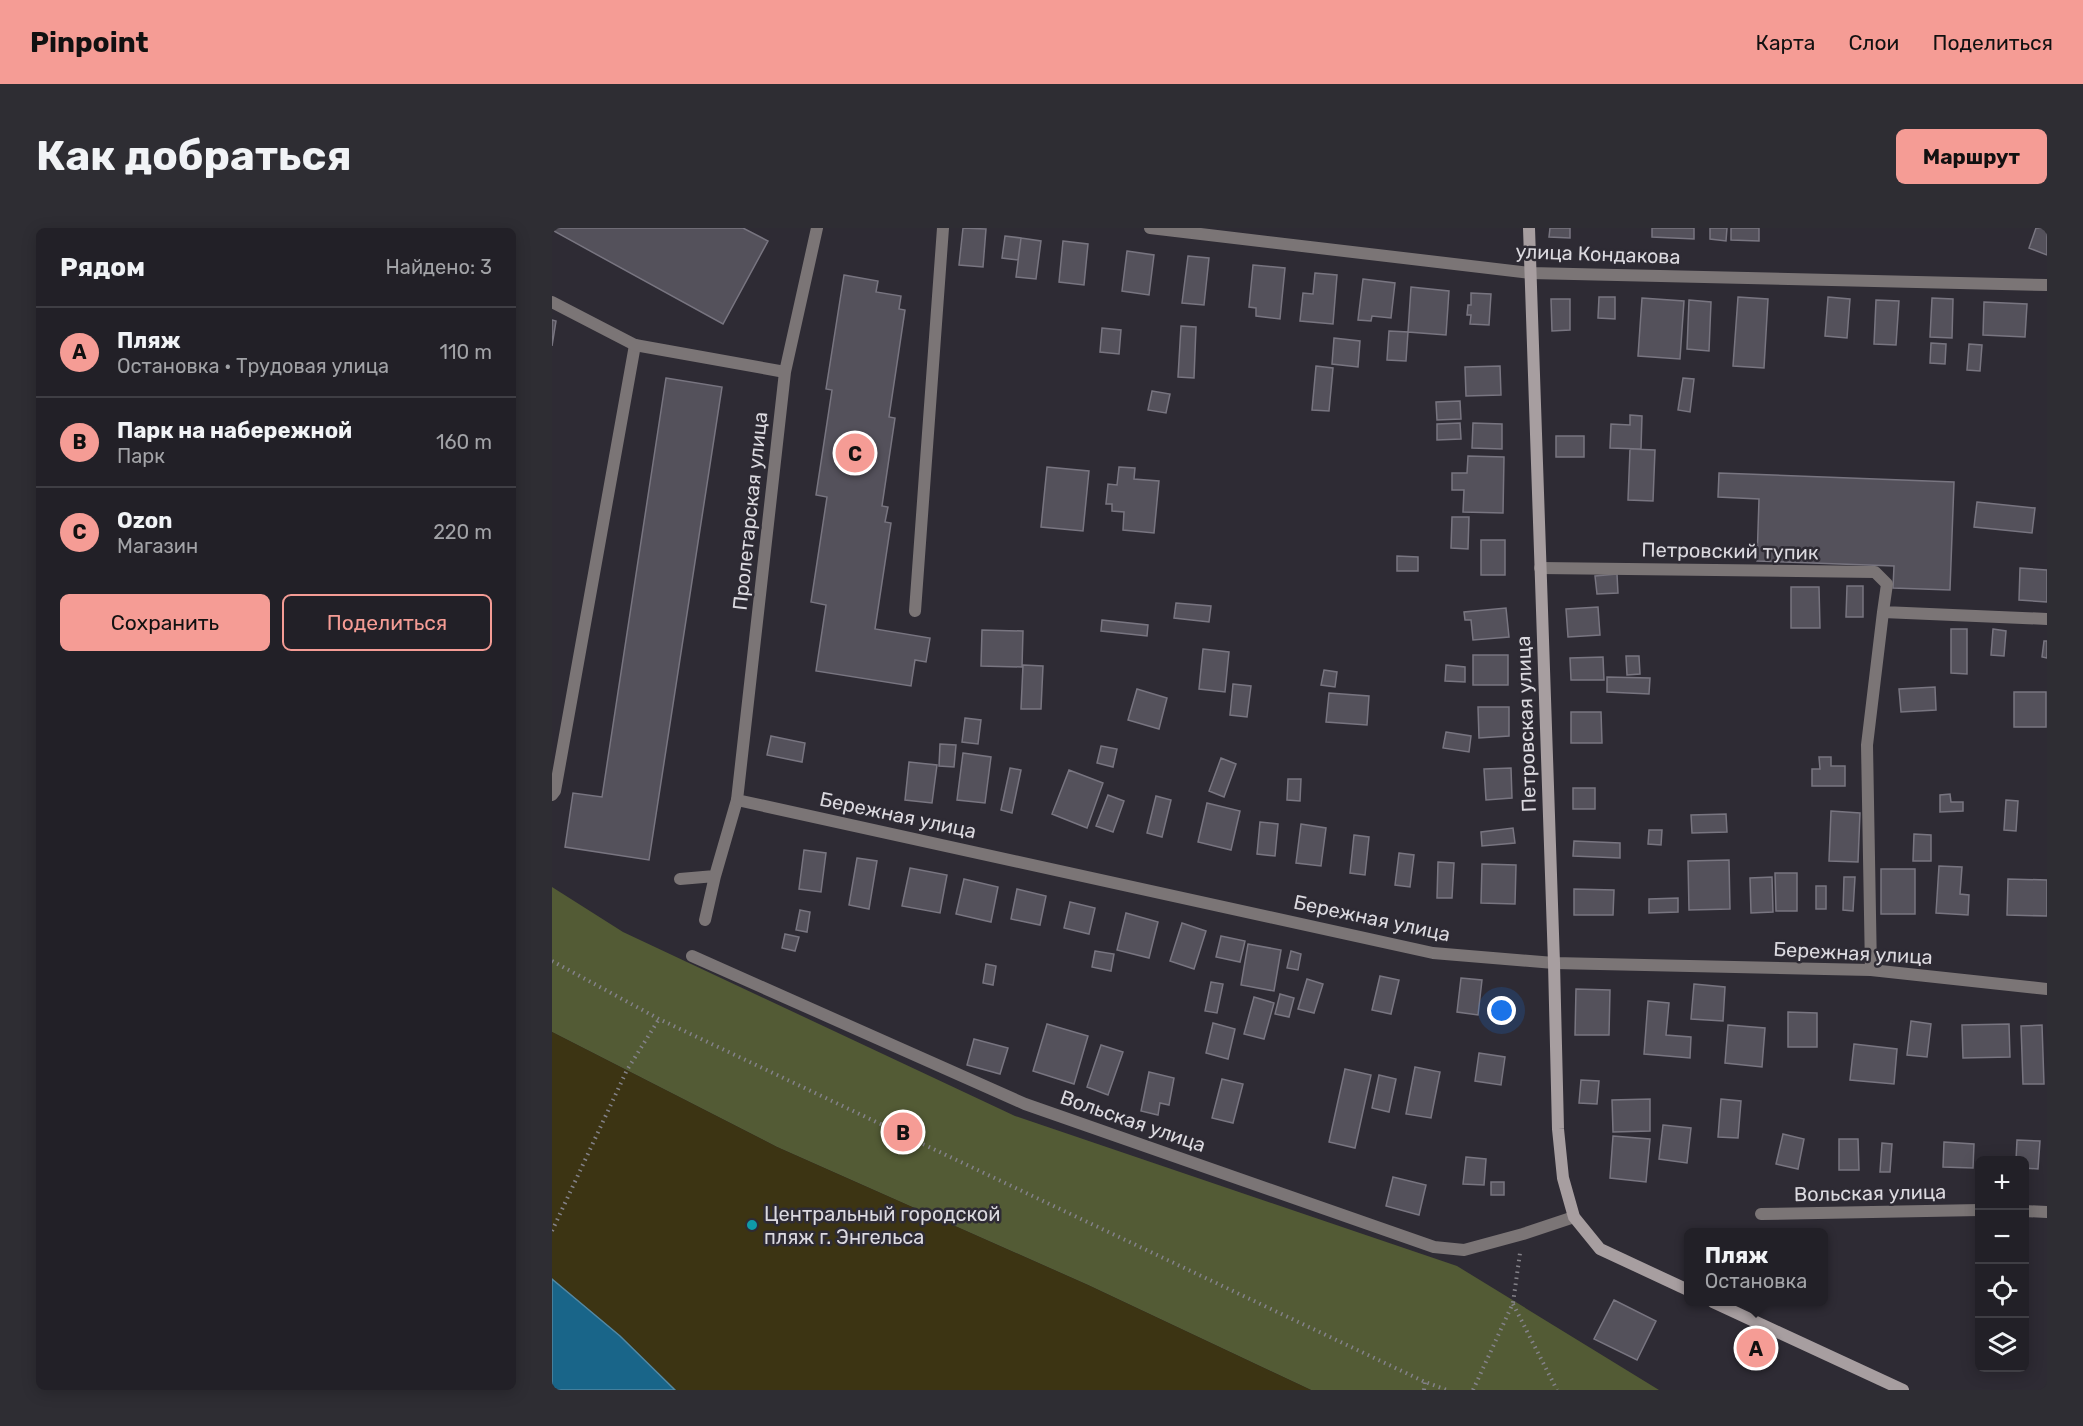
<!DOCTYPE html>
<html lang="ru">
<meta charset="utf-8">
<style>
:root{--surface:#222027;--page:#2e2d33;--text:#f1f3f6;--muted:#a2a3a7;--line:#3f3e44;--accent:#f59c95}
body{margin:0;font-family:Rubik,sans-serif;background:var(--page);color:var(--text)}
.controls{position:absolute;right:18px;bottom:18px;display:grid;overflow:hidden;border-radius:9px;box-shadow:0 3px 15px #0003}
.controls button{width:54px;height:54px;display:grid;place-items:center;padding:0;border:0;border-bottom:2px solid var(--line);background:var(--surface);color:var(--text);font:30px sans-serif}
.you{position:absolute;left:950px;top:783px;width:21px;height:21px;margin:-15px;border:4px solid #fff;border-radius:50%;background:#1a73e8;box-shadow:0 0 0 9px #1a73e833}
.badge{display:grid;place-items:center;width:39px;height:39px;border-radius:50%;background:var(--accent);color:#111;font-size:20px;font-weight:700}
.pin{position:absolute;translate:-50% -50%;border:3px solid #fff;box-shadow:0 2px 6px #0006}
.popup{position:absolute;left:1132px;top:1000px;width:144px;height:78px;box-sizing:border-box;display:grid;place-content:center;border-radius:9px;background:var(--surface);filter:drop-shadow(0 2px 4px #0005);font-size:20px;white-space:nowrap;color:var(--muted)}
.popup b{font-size:22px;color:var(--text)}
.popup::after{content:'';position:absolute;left:50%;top:100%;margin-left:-12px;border:12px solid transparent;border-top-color:var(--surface)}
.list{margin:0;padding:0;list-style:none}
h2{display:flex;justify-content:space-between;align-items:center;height:78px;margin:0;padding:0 24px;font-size:26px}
h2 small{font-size:20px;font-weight:400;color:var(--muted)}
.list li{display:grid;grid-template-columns:39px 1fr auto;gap:18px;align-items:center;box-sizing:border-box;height:90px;padding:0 24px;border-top:2px solid var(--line)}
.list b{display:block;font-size:22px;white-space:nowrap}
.list p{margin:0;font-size:20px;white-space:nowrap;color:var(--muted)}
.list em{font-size:20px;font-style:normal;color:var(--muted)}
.actions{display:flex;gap:12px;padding:18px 24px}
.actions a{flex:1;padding:14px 0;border:2px solid var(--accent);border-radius:9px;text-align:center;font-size:21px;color:var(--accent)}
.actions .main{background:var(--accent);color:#111}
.icon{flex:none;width:33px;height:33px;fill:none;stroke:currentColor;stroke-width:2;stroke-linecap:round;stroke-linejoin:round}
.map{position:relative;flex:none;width:1495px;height:1162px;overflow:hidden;border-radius:9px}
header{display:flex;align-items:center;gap:36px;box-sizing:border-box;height:84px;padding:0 30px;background:var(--accent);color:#111}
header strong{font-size:28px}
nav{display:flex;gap:33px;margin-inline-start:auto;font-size:21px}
.intro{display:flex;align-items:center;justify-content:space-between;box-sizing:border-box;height:144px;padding:0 36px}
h1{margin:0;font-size:42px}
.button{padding:15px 27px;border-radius:9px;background:var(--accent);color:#111;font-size:21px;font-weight:700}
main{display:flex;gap:36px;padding:0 36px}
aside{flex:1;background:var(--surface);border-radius:9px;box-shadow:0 3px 15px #0003}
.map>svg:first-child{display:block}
.green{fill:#535b35}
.sand{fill:#3c3413}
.water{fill:#196589;stroke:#5388a3;stroke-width:1.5}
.building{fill:#54515b;stroke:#787580;stroke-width:1.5}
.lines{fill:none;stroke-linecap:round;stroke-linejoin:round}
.path{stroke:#848289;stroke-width:4;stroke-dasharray:1.5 4.5;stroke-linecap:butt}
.lane{stroke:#7b7576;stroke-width:12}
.street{stroke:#7b7576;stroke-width:12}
.secondary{stroke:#a79ea0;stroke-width:12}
.culture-dot{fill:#0f9aa8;stroke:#2e2b34;stroke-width:2}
.labels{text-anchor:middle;stroke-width:5;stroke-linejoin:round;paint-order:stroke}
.street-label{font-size:20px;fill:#dbd9df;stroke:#2e2b34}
.poi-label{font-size:20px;fill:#dbd9df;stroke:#2e2b34;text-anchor:start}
</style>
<header>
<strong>Pinpoint</strong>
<nav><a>Карта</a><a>Слои</a><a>Поделиться</a></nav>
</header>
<div class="intro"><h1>Как добраться</h1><a class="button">Маршрут</a></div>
<main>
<aside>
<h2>Рядом<small>Найдено: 3</small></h2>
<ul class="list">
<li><span class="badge">A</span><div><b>Пляж</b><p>Остановка · Трудовая улица</p></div><em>110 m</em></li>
<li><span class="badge">B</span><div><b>Парк на набережной</b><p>Парк</p></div><em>160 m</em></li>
<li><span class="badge">C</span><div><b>Ozon</b><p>Магазин</p></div><em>220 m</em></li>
</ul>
<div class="actions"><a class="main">Сохранить</a><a>Поделиться</a></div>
</aside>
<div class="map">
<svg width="1495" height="1162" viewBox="0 0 1495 1162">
<rect width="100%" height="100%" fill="#2e2b34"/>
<!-- green -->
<path class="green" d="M0,659L71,704L463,888L905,1038L1107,1162H759L536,1057L225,919L0,804Z"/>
<!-- sand -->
<path class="sand" d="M0,804L225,919L536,1057L759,1162H123L68,1108L0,1051Z"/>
<!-- water -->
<path class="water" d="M0,1051L68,1108L123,1162H0Z"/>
<!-- building -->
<path class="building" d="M0,0H191L216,13L171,96L0,2Z
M411,0L434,1L431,39L407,37Z
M998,0H1018V10L997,9Z
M1100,0H1142V11L1100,9Z
M1158,0H1175L1174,13L1158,11Z
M1179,0H1207V13L1179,12Z
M1484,0H1495V27L1477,20Z
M453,8L469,10L466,32L450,30Z
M469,10L489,13L484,51L464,49Z
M511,13L536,16L532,57L507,54Z
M575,23L602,27L597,67L570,63Z
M636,28L657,30L652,77L630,75Z
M701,37L733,40L728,91L704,88V80L697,79Z
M763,45L785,47L781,96L748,93L751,65L761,66Z
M292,47L326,53L324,64L349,68L347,81L353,82L337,189L343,190L330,278L336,279L333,294L339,295L323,401L378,410L374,434L363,432L359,458L264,443L274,377L259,374L275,269L264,267L280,162L274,161Z
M811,51L843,55L839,90L820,88L819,93L806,92Z
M859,59L897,63L894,107L856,104Z
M919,65L939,66L937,97L918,96L919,87H915L916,77H919Z
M1047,69H1063V91L1046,90Z
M1186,69L1216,71L1212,140L1181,138Z
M1276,69L1298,71L1295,110L1273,108Z
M1090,70L1132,73L1128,131L1086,128Z
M1380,70L1401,71L1400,110L1378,109Z
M999,71H1018V102L1000,103Z
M1137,72L1159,74L1157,123L1135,121Z
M1324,72L1347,73L1344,117L1322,116Z
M1432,74L1475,76L1473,109L1431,107Z
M0,92L4,93L0,118Z
M629,98L644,99L642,150L626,149Z
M550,100L569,102L567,126L548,124Z
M837,103L856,104L854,133L835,132Z
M782,110L808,113L806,139L780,136Z
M1379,115L1394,116L1393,136L1378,135Z
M1417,116L1430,117L1428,143L1415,142Z
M764,138L781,140L777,183L760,182Z
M948,138L949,167L914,168L913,139Z
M114,150L170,159L97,632L13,619L21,565L50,569Z
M1131,150L1142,151L1138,184L1126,182Z
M600,163L618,166L614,185L596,182Z
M908,173L909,191L885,192L884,174Z
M1078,187L1090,188L1089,221L1058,220L1059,196L1078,197Z
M908,195L909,211L885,212V196Z
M921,195L950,196V221L920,220Z
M1004,208H1032V229H1004Z
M1078,221L1103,222L1101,273L1076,272Z
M916,228L952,229L951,285L911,284L912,262H900V245H915Z
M495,239L537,243L531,303L489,299Z
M567,239L583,240L582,251L607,253L602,305L571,302L572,284L560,283V276H554L556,256L565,257Z
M1167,245L1402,254L1398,362L1341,360L1342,338L1205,333L1207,271L1166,269Z
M1425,274L1483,280L1480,305L1422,299Z
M900,289H917L916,321L899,320Z
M929,312H953V347H929Z
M845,328L866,329V343H845Z
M1468,340L1495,342V374L1467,372Z
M1065,346L1066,365L1045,366L1043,348Z
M1295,358H1311V389H1294Z
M1239,359H1267L1268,400H1239Z
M624,375L659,378L657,394L622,390Z
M1046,379L1048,407L1016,409L1014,381Z
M954,380L957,409L921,412L919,392H913L912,384Z
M550,392L596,397L595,408L549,403Z
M1399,401H1415V446L1399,445Z
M1441,401L1454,403L1452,428L1439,427Z
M430,402L471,403L470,439L429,438Z
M1492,413H1495V430L1490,429Z
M651,421L677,424L673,464L647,461Z
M921,427H956V457H921Z
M1074,428H1087L1088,446L1075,447Z
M1051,429L1052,452H1019L1018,430Z
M471,437L491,438L489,481H469Z
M894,437L913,439V454L893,453Z
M772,442L785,444L783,459L769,457Z
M1055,449L1098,450L1097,466L1055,464Z
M681,456L699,458L695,489L678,487Z
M1383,459L1384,482L1349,484L1347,461Z
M585,461L615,470L607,501L576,492Z
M1462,464H1494V499H1462Z
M777,465L817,468L815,497L774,494Z
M926,479H957V508L927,510Z
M1019,484H1049L1050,515H1019Z
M413,490L429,492L426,516L410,514Z
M894,504L919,508L917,524L891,520Z
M219,508L253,515L250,534L215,527Z
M388,516L404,517L402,539L387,538Z
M549,518L565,521L561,539L545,535Z
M411,525L439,529L433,575L405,572Z
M1267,529H1279V538H1293V558H1260V541H1268Z
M669,530L684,536L672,569L657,563Z
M357,534L385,537L380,575L353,572Z
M458,540L469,542L460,585L449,582Z
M959,540L960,570L934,572L932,541Z
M517,542L551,555L535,600L500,586Z
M736,551H749L748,573L735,572Z
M1021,560H1043V581H1021Z
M1398,566L1399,574H1411V583L1388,584V567Z
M556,567L572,573L561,604L544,598Z
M604,568L619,572L610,609L595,605Z
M1454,572L1466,573L1464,603L1452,602Z
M655,575L688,583L679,622L646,614Z
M1279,583L1308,585L1306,634L1277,633Z
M1174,586L1175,604L1140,605L1139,587Z
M708,594L726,596L723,628L705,626Z
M749,596L774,600L769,638L744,635Z
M961,600L963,615L930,618L929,604Z
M1097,602H1110L1109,617L1096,616Z
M1362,606L1379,607V633H1361Z
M802,607L817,609L813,647L798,645Z
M1022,613L1068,615V630L1021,628Z
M252,622L274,625L269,664L247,661Z
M847,625L862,627L858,659L843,657Z
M305,630L325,633L317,681L297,677Z
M1177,632L1178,681L1137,682L1136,633Z
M886,634L902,635L900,670H885Z
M930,636L964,637L963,676L929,675Z
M1387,638L1410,639L1408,666L1417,667L1416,687L1384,685Z
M358,640L395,647L388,685L350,678Z
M1329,641H1363V686H1329Z
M1223,645H1245V683H1224Z
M1220,649L1221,684L1199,685L1198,650Z
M1292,649H1303L1301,683L1291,682Z
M412,651L446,659L439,694L404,686Z
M1456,651L1495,652V688L1455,687Z
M1264,658H1274V681H1264Z
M465,661L494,668L488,697L459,691Z
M1022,661L1062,662L1061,687H1022Z
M1126,670V684L1097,685V671Z
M518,674L543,680L537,706L512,700Z
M248,682L258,684L255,704L244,702Z
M574,685L606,694L597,730L565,722Z
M630,695L654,703L642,741L618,733Z
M233,706L247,709L243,723L230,720Z
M669,708L693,713L688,734L664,729Z
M696,716L729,722L722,763L689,757Z
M543,723L562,726L559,743L540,739Z
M739,723L749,726L746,742L735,740Z
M434,736L444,738L441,757L431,755Z
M828,748L847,752L839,786L820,782Z
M909,750L930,752L926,787L905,784Z
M755,751L771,756L762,785L746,781Z
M659,754L671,756L665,785L653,783Z
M1142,756L1173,759L1171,793L1139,791Z
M1024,761L1058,762L1057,807H1023Z
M728,766L742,770L737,789L723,786Z
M702,769L722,775L712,811L692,806Z
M1096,773L1117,775L1114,807L1139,809L1138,830L1092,826Z
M1236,784L1265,785V819H1236Z
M1359,793L1379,796L1375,829L1355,827Z
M661,795L683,801L676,831L654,825Z
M495,796L536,808L522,856L481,843Z
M1457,796L1458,829L1411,830L1410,797Z
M1176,797L1213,800L1210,839L1173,835Z
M1490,797L1492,856H1471L1469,798Z
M422,811L456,820L448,846L415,837Z
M1302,816L1345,821L1342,856L1298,852Z
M549,817L571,824L556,867L535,859Z
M927,825L953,829L949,857L923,853Z
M863,839L888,844L879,890L854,886Z
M793,841L819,847L803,920L777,914Z
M597,844L622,850L617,877L608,875L606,887L589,883Z
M827,847L844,851L837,884L820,880Z
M670,851L691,856L681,895L660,890Z
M1029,852L1047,853L1045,876L1027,875Z
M1098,871V903L1061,904L1060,872Z
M1169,871L1189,873L1186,910L1166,909Z
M1111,897L1139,900L1135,935L1107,931Z
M1231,906L1252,911L1246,941L1224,936Z
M1061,908L1098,911L1094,954L1058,950Z
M1287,911H1306L1307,942H1287Z
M1465,912L1488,913L1486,941L1472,940V932H1464Z
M1392,914L1422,916L1421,940L1391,939Z
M1330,915L1340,916L1338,944H1328Z
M914,929L934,931L932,957L911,956Z
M841,949L874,957L867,987L834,978Z
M939,954H952V967H939Z
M1062,1072L1104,1093L1085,1132L1042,1111Z"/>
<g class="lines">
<!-- path -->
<path class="path" d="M0,733L107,791L873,1154L895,1162
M0,1003L75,842L107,791
M961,1076L1005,1162
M872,1162L873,1154
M921,1162L961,1075L968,1025"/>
<!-- lane -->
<path class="lane" d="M363,383L391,0
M0,567L3,563L83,117
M128,651L163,648
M153,692L163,648L185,572
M140,728L473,876L882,1019L912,1022L971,1006L1022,989"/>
<!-- street -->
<path class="street" d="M265,0L233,144L185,572L881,725L1002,735L1319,742L1495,761
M598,0L978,45L1495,57
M0,74L83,117L233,144
M988,340L1323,344L1335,356L1331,384L1495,391
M1319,742L1315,517L1331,384
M1472,983L1495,984
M1209,986L1428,982"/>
<!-- secondary -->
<path class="secondary" d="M977,0L1002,735L1006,901L1011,950L1022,989L1048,1021L1136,1062
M1161,1074L1351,1162"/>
</g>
<!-- markers -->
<circle class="culture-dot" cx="200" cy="997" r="6"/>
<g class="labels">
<!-- street labels -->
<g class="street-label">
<text transform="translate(1046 26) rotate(2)" y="7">улица Кондакова</text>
<text transform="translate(198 283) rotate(-84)" y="7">Пролетарская улица</text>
<text transform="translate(1178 323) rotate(1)" y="7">Петровский тупик</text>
<text transform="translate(974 496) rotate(-92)" y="7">Петровская улица</text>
<text transform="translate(346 587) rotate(12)" y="7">Бережная улица</text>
<text transform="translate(820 690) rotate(12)" y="7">Бережная улица</text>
<text transform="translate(1301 725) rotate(3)" y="7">Бережная улица</text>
<text transform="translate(581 893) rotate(19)" y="7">Вольская улица</text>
<text transform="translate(1318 965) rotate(-1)" y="7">Вольская улица</text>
</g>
<!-- poi labels -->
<g class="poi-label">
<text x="212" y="993">Центральный городской<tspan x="212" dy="23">пляж г. Энгельса</tspan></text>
</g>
</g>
</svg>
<div class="controls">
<button>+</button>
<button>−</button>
<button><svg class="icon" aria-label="locate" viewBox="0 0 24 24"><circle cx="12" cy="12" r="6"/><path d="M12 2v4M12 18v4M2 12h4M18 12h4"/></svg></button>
<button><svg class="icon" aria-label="layers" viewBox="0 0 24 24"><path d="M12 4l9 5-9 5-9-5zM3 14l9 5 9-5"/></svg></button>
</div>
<div class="you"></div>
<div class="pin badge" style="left:1204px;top:1120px">A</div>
<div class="popup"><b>Пляж</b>Остановка</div>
<div class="pin badge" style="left:351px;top:904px">B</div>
<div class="pin badge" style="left:303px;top:225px">C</div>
</div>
</main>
